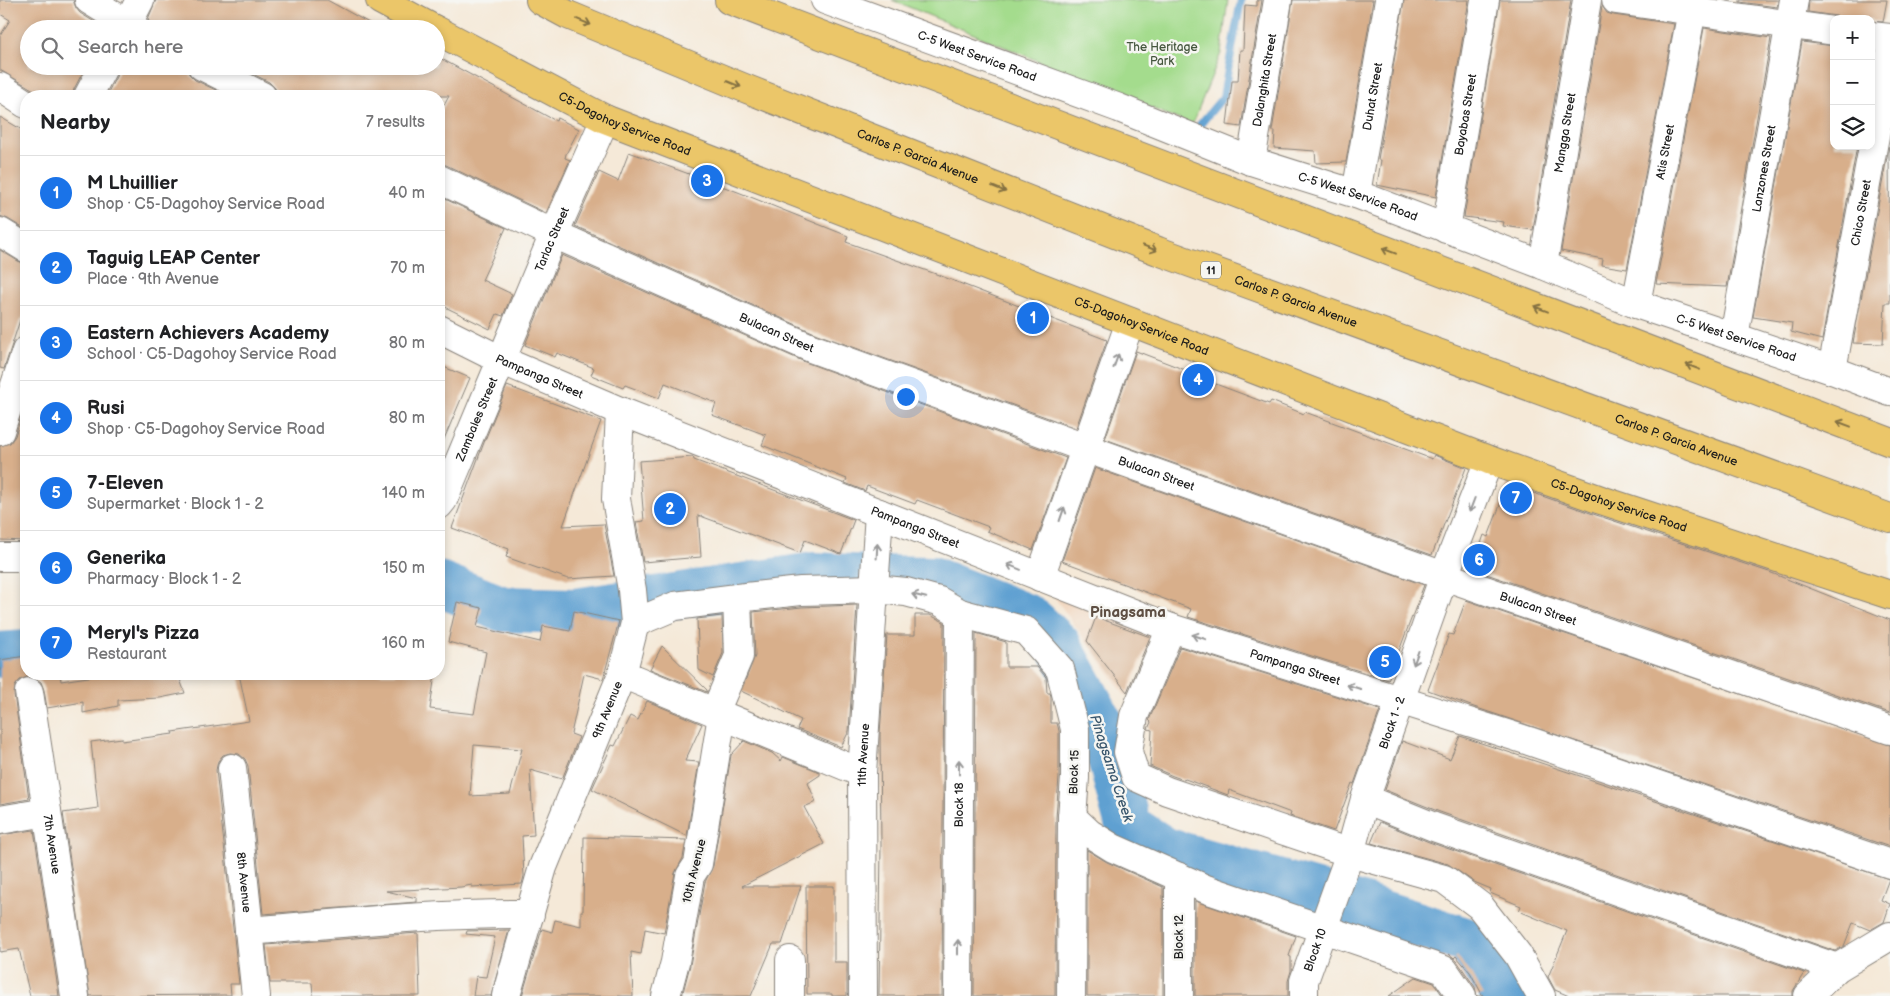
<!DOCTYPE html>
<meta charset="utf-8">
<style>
:root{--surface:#fff;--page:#f6f6f6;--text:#202124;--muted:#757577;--line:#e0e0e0;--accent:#1a73e8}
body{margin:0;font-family:"Balsamiq Sans",sans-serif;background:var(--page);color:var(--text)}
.controls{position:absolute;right:15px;top:15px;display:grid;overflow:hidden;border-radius:10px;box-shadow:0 2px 8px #0003}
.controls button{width:45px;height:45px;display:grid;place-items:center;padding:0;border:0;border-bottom:1px solid var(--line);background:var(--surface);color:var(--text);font:25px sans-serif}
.you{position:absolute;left:905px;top:396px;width:18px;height:18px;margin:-12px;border:4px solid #fff;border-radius:50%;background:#1a73e8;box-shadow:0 0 0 8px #1a73e833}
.badge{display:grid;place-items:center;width:32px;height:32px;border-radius:50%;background:var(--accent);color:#fff;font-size:16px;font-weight:700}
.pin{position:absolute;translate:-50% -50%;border:2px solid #fff;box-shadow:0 1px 5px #0006}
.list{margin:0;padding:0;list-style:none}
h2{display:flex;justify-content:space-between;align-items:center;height:65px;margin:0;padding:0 20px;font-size:21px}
h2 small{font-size:16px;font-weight:400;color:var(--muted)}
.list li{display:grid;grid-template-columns:32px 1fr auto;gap:15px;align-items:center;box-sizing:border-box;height:75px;padding:0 20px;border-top:1px solid var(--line)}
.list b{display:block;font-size:19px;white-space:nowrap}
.list p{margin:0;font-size:16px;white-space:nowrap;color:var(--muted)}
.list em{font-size:16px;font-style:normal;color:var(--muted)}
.icon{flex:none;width:28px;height:28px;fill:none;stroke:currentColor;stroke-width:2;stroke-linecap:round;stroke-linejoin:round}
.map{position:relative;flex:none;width:1890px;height:996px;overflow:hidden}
.search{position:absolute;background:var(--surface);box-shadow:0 2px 8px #0003;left:20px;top:20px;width:425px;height:55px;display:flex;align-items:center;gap:12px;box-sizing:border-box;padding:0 18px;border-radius:28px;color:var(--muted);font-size:19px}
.panel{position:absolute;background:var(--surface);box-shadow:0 2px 8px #0003;left:20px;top:90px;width:425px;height:590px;border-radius:20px}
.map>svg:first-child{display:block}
.built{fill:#f1d5bd}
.green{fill:#a4dc8d;stroke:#607c54}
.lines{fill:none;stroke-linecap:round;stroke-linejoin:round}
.stream{stroke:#5ea0d1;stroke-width:8}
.river{stroke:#5ea0d1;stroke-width:46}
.building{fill:#d8af8b;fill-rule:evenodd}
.minor-casing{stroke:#88827a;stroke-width:30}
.major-casing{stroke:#88827a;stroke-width:30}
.minor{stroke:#fff;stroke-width:28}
.major{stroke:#ebc669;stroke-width:28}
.oneway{stroke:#847142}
.oneway2{stroke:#999}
.labels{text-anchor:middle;stroke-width:5;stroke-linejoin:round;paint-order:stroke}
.shield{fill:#f6f6f2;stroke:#5d5d5c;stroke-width:1}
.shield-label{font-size:11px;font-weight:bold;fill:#1c1c1c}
.park-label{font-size:12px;fill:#45563e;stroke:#f6f6f2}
.street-label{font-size:12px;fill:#1c1c1c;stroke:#f6f6f2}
.water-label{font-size:14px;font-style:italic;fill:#3a576d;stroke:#f6f6f2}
.quarter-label{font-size:15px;font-weight:bold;fill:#5e4f43;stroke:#f6f6f2}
</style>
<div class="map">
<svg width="1890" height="996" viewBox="0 0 1890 996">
<rect width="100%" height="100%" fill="#f6f6f2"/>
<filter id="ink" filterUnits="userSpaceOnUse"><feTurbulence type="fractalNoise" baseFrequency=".02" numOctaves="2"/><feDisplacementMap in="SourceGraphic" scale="10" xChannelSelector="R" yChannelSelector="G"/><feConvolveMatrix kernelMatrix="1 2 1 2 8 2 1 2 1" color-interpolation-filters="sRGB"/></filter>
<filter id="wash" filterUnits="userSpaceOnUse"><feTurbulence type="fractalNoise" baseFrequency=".0096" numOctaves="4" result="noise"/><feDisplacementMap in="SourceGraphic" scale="20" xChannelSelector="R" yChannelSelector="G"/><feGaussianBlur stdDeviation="1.12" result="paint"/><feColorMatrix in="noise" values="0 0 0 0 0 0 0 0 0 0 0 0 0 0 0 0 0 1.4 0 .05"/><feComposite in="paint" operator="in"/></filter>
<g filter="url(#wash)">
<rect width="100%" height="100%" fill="#f5e9d8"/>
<!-- built -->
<path class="built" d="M1048,588L1154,634L1126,697Z
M1343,910L1459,950L1491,996H1470L1334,938Z"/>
<!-- green -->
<path class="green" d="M892,0H1228L1221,53L1192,125Z"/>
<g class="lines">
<!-- stream -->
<path class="stream" d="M1193,133L1223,97L1241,0"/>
<!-- river -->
<path class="river" d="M876,578L932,579L1030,618L1058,644L1100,721L1128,826L1165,850L1351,903L1468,941L1506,996
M439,584L503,609L575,611L814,575L870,578
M0,655L26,653"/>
</g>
<g id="blocks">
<!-- building -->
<path class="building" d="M0,0H73L76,8L80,13L106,29H29V66H86L74,89L72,96H44L0,70V36L10,20L0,14Z
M156,0H327L380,29H152L148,19Z
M1257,0H1262L1241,127L1227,125L1232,81H1238L1240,50H1243L1245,5L1257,6Z
M1293,0H1373L1346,162L1316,163L1315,151L1274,148L1275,131H1272Z
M1404,0H1469L1436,197L1377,185L1381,160H1378Z
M1500,0H1571L1533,230L1503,226L1504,222L1464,217Z
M1740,0H1778L1777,7L1740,2Z
M1809,0H1887L1883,22L1871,21V19H1844L1836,16L1808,12Z
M1602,6L1607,13L1614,15L1674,24L1627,269L1602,265L1603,259L1561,251Z
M1704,28L1771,38L1727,287L1656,284Z
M1802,42L1834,46V146H1857L1822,340L1791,332L1792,323L1753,317Z
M436,56L556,121L557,118L579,129L566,154L565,158L570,160L546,213L446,165L439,164V115L449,96H277L275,88L269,82L237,66H436Z
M120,66H186L189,74L195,80L228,96H106L118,73Z
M0,117L26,132V230L8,219L0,216Z
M1889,146L1890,303H1885L1883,344L1853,343Z
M629,152L738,192L848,236L846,242L936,274L1107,340L1076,428L817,334L575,226L599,172L618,181Z
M439,196L506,228L482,280L512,294L503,316L497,314L490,329L439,304Z
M0,250L18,261L26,264V307L22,320H20L4,369L0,368Z
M562,255L805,362L1066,458L1033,550L987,531L989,527L917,500L915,504L867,486L865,491L845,483L847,479L762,445L766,435L712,415L716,403L665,383L659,398L625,385L623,388L591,375L594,368L557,353L555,357L525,345Z
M1136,351L1206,378L1205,380L1269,404L1271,401L1304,414L1305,412L1432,459L1434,455L1466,468L1432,555L1105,439Z
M439,365L470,378L439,451Z
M507,386L601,421L563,526L604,524L614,576L568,579L506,557L509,549L452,528L485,440Z
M26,401V541L0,540V446L10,443L15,436Z
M693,457L694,460L854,520L841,554L805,540L800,553L698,515L701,557L643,562L636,522L644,521L639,461Z
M1095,468L1424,585L1388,680L1188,617L1191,609L1062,561Z
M1508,484L1596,515L1769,572L1890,620V713L1472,569L1484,535L1488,537Z
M1466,600L1890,745V847L1471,706L1428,690L1449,634L1453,635Z
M457,602L482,608L477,627L540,642L543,626L570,631L574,611L619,621L603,679L584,674L571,734L579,737L562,779L530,770L534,835L522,836L524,876L522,884L472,887V885L461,887L386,891L417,898V902L263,914L248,766L245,759L239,754L230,753L223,755L218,761L216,770L239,984H230L231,995L90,996L63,813L98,808L91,742L122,738V741L173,734L172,732L249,721L239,674H435L430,709L474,714L486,652L448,642ZM474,745L522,749L510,794L470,796Z
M857,605L849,731L841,747L797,729L801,720L741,691L755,656L753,612L802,607Z
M915,615H930L944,622L942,996H879L881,846L880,733L887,635H915Z
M722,616L723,653L713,677L699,670L697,619Z
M1096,617L1150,637L1127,692L1087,641Z
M976,633L1006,642V667H1037L1046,677L1047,693H1050L1051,696V723H1057L1059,731V777L1056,817L1055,996H974Z
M662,646L707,690V692L650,669Z
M1180,647L1380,710L1354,784L1352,783L1334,831L1290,816L1291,813L1229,790L1228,795L1185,779L1184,780L1173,776L1150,766L1152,730L1148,729L1151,722L1149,720Z
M26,656V674H60L61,681L95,676V674H178L185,693L160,698L118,700V706L83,713V702L47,708L44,690L41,682L35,678L27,677L20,680L15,686L14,694L29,799L0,804V660Z
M647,701L702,724L685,761L699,762L687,836L592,789L612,745L615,746L630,716L638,720Z
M1460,736L1889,879L1881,900L1890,904L1884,922L1870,930L1853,923L1844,946L1835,951L1440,812L1385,790L1402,741L1450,759Z
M744,741L772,753L781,761L783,757L820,772V775L808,783L816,802L804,807L824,844L742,886H801L782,944H773L751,996H682L690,965L705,882L713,866L731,755Z
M1380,822L1429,842L1804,973L1793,991V996H1569L1555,990L1548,977L1567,931L1519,911L1521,906L1490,893L1491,889L1474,882L1448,864L1371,843Z
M34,830L59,996H30L19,949L0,952V835Z
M584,837L686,840L683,858L675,873L664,933L645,929L641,954L631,952L633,996H522L542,929L552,932L555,920L581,926V911H583Z
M1087,850L1107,862L1163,887V996H1087Z
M806,886H834V962H847V996H832V994H807Z
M1195,901L1296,936L1289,956L1291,957V971L1288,981V996H1195Z
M509,930L491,996H473L476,976L486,977L495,937L466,934L467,931Z
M418,933L420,996H313L312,983H270L266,945Z
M1449,954L1454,958L1456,956L1470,972L1483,996H1477L1475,987L1457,961Z
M1416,977L1434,983L1443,996H1389Z"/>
</g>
</g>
<g filter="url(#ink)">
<use href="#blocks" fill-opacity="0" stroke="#88827a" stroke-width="1"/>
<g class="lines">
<defs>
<g id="minor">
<path d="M89,0L136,29"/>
<path id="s1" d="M825,0L1119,108L1251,161L1356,194L1543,265L1636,304L1832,370L1890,392"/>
<path d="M1616,0L1834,31"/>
<path d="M125,29L140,0"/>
<path d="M1871,36L1890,38"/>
<path d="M202,66L262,96"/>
<path d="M0,87L26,104"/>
<path d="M88,96L104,66"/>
<path id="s2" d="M1251,161L1278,0"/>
<path id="s3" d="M439,179L554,234L811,348L1085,448L1444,576L1890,730"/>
<path id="s4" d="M1356,194L1389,0"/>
<path id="s5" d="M1446,229L1485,0"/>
<path d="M0,232L26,248"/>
<path id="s6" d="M1543,265L1587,0"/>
<path id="s7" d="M1636,304L1694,0"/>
<path id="s8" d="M439,329L501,360L620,411L1171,628L1529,741L1890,864"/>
<path id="s9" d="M1734,337L1794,0"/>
<path id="s10" d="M1832,370L1890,54"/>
<path d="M0,431L26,351"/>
<path id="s11" d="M439,505L443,500L554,234L605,119"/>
<path d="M0,557H26"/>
<path d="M1040,577L1130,322"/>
<path d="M635,623L675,606L737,598L801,591L875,589L906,592L939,601L960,613L1026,631L1060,669L1075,729V778L1072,817L1071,996"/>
<path d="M1171,628L1134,716L1128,752L1136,777L1167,791L1350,853L1444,879L1480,906L1518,955L1541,996"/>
<path d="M622,674L862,773"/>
<path id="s12" d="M29,692L75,996"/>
<path d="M715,712L739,656L737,598"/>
<path id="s13" d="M232,768L256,996"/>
<path d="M1365,799L1434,827L1837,968"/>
<path d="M1072,817L1089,833L1113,848L1206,889L1444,970L1462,996"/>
<path d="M0,820L47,812"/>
<path d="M249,931C342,923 436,913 530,914"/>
<path d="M790,960V996"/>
<path id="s14" d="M506,996L543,867L622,674L635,623L632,590L616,499L620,411"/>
<path d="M666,996L675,962L690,876L698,864L722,715"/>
<path id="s15" d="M863,996L862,773L879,513"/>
<path id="s16" d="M958,996L960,613"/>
<path d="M1179,996V877"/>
<path id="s17" d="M1304,996V981L1350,853L1365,799L1444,576L1489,460"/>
<path d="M1808,996L1837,968L1890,936"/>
</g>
<g id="major">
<path d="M380,0L434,29"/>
<path id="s18" d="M540,0L568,15L742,87L1158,251L1890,518"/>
<path d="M729,0L1890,442"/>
<path id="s19" d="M436,30L605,119L1489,460L1601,500L1890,595"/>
</g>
</defs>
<!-- minor casing -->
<use href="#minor" class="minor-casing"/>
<!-- major casing -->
<use href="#major" class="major-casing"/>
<!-- minor -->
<use href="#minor" class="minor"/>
<!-- major -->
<use href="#major" class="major"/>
</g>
<!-- one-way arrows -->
<defs><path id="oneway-shaft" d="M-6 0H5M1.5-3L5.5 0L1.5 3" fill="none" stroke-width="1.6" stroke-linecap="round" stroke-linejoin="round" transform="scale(1.25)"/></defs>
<g class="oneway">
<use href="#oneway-shaft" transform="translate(584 22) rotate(22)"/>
<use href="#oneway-shaft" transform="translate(734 84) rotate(22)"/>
<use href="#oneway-shaft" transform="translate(999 189) rotate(22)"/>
<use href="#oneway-shaft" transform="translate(1150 248) rotate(21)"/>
<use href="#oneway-shaft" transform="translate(1389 251) rotate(-159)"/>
<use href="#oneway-shaft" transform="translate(1541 309) rotate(-159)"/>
<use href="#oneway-shaft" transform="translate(1693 367) rotate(-159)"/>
<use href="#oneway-shaft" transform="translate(1844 424) rotate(-159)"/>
</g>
<g class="oneway2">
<use href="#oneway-shaft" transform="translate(1116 361) rotate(-70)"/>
<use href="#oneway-shaft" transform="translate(1472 505) rotate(111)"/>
<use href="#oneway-shaft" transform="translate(1062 514) rotate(-71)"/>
<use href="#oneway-shaft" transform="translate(877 551) rotate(-87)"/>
<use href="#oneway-shaft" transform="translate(1014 567) rotate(-158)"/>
<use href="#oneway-shaft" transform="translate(919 596) rotate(-166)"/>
<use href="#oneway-shaft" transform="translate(1199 637) rotate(-162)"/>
<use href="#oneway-shaft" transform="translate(1416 658) rotate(110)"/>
<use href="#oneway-shaft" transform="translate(1354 687) rotate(-162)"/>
<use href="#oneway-shaft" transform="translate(959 767) rotate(-90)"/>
<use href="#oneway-shaft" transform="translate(958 947) rotate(-90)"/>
</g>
</g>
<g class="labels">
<!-- shield labels -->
<rect class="shield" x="1201" y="261.5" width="20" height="17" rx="4"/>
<g class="shield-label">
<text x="1211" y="274">11</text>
</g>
<!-- park labels -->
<g class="park-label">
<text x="1162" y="51">The Heritage<tspan x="1162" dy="14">Park</tspan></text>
</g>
<!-- street labels -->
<g class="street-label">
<text dy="4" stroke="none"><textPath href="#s1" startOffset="162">C-5 West Service Road</textPath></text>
<text dy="4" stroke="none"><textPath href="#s2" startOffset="82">Dalanghita Street</textPath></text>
<text dy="4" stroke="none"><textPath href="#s4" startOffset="99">Duhat Street</textPath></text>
<text dy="4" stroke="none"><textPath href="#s5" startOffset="116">Bayabas Street</textPath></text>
<text dy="4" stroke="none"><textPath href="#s19" startOffset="211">C5-Dagohoy Service Road</textPath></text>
<text dy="4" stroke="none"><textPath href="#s6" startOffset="134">Mangga Street</textPath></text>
<text dy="4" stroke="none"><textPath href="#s7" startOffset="155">Atis Street</textPath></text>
<text dy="4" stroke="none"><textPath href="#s18" startOffset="409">Carlos P. Garcia Avenue</textPath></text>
<text dy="4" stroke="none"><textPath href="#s9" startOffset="171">Lanzones Street</textPath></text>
<text dy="4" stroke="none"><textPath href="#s1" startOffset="568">C-5 West Service Road</textPath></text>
<text dy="4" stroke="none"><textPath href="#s10" startOffset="160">Chico Street</textPath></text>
<text dy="4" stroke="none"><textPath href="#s11" startOffset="289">Tarlac Street</textPath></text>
<text dy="4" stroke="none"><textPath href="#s18" startOffset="814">Carlos P. Garcia Avenue</textPath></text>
<text dy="4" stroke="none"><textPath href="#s19" startOffset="766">C5-Dagohoy Service Road</textPath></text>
<text dy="4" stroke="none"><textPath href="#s3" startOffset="371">Bulacan Street</textPath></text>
<text dy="4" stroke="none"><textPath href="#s1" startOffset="972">C-5 West Service Road</textPath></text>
<text dy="4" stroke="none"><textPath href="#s8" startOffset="111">Pampanga Street</textPath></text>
<text dy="4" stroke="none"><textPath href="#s11" startOffset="94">Zambales Street</textPath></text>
<text dy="4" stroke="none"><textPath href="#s18" startOffset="1219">Carlos P. Garcia Avenue</textPath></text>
<text dy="4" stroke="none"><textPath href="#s3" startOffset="776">Bulacan Street</textPath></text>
<text dy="4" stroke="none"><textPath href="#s19" startOffset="1276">C5-Dagohoy Service Road</textPath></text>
<text dy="4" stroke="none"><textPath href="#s8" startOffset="516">Pampanga Street</textPath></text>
<text dy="4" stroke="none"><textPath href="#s3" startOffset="1181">Bulacan Street</textPath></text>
<text dy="4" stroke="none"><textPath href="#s8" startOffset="921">Pampanga Street</textPath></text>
<text dy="4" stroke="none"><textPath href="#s14" startOffset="304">9th Avenue</textPath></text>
<text dy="4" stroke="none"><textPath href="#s17" startOffset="288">Block 1 - 2</textPath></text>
<text dy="4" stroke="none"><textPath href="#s15" startOffset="241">11th Avenue</textPath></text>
<text transform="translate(1074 772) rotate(-88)" y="4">Block 15</text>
<text dy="4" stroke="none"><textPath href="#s16" startOffset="191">Block 18</textPath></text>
<text dy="4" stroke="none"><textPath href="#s12" startOffset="154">7th Avenue</textPath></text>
<text transform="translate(694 871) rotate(-76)" y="4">10th Avenue</text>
<text dy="4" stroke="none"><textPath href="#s13" startOffset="115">8th Avenue</textPath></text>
<text transform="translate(1179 937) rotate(-90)" y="4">Block 12</text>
<text dy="4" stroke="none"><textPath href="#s17" startOffset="48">Block 10</textPath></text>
</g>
<!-- water labels -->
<g class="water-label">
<text transform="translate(1112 768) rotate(72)" y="5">Pinagsama Creek</text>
</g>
<!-- quarter labels -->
<g class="quarter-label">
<text x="1128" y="617">Pinagsama</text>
</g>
</g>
</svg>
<div class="controls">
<button>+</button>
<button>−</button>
<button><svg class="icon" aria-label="layers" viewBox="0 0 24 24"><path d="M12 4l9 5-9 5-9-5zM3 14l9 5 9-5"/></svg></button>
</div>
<div class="you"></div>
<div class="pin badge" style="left:1033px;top:318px">1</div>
<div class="pin badge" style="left:670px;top:509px">2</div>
<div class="pin badge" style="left:707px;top:181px">3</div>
<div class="pin badge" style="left:1198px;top:380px">4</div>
<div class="pin badge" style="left:1385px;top:662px">5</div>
<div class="pin badge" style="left:1479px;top:560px">6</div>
<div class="pin badge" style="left:1516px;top:498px">7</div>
<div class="search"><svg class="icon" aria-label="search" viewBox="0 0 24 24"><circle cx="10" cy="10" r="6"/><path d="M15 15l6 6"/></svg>Search here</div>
<section class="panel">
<h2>Nearby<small>7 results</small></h2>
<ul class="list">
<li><span class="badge">1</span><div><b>M Lhuillier</b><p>Shop · C5-Dagohoy Service Road</p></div><em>40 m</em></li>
<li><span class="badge">2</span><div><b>Taguig LEAP Center</b><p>Place · 9th Avenue</p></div><em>70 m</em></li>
<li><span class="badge">3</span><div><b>Eastern Achievers Academy</b><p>School · C5-Dagohoy Service Road</p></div><em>80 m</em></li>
<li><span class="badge">4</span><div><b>Rusi</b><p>Shop · C5-Dagohoy Service Road</p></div><em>80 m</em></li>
<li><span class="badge">5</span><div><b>7-Eleven</b><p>Supermarket · Block 1 - 2</p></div><em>140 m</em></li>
<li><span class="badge">6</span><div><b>Generika</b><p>Pharmacy · Block 1 - 2</p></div><em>150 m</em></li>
<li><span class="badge">7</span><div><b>Meryl's Pizza</b><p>Restaurant</p></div><em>160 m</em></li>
</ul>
</section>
</div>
